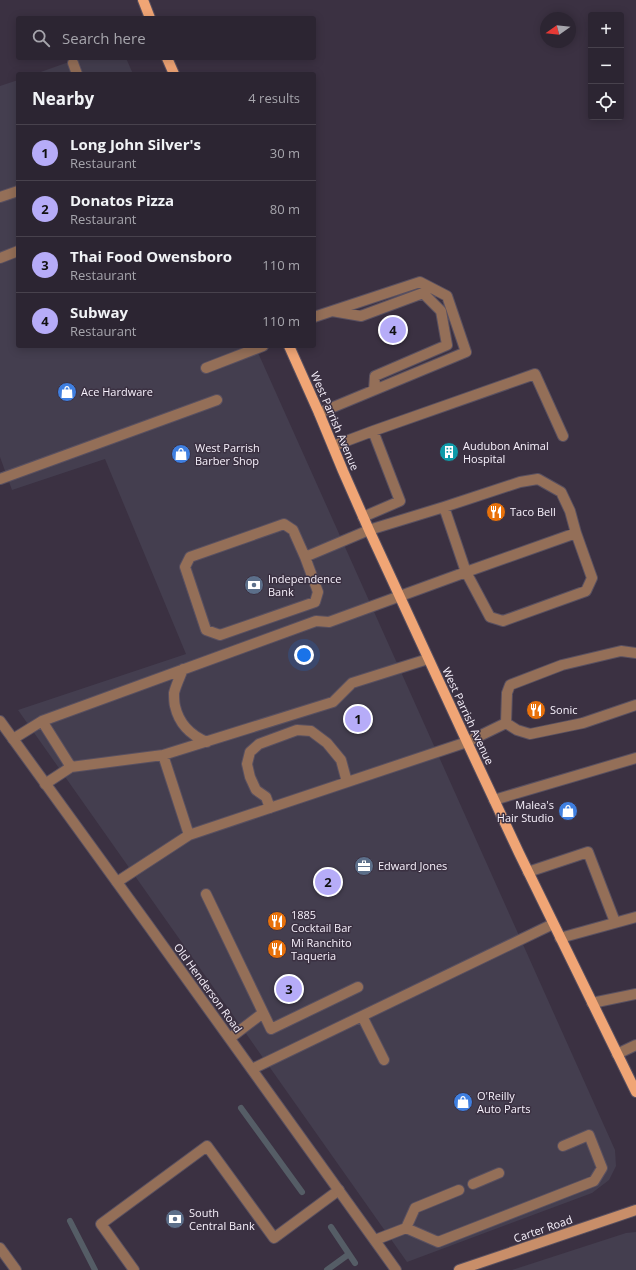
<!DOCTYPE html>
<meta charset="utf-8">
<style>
:root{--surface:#2c2532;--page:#38313e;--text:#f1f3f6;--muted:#a6a5ac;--line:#48424d;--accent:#b6acf8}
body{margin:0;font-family:"Open Sans",sans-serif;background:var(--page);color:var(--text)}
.controls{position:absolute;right:12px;top:12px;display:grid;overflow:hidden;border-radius:4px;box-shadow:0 2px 10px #0003}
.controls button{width:36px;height:36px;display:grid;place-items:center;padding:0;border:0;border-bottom:1px solid var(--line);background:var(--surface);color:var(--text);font:20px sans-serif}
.compass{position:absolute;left:540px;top:12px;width:36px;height:36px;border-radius:50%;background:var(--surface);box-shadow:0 2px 10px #0003;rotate:255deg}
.you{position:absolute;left:304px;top:655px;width:14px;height:14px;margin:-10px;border:3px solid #fff;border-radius:50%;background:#1a73e8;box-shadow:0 0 0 6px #1a73e833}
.badge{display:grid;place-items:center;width:26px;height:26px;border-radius:50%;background:var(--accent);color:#111;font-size:13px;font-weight:700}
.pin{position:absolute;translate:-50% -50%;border:2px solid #fff;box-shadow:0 1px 4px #0006}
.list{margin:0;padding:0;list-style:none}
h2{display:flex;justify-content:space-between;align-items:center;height:52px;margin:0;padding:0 16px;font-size:17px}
h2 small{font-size:13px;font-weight:400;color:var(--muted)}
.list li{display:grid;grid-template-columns:26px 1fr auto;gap:12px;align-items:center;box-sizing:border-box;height:56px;padding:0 16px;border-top:1px solid var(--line)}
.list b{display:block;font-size:15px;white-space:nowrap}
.list p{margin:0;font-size:13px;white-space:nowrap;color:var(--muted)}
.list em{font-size:13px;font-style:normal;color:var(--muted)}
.icon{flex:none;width:22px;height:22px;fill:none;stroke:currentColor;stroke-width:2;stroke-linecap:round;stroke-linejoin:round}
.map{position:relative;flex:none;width:636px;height:1270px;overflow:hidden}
.search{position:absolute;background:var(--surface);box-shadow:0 2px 10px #0003;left:16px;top:16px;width:300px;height:44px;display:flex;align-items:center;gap:10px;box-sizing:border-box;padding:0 14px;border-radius:4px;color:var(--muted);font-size:15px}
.panel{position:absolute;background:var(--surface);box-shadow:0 2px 10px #0003;left:16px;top:72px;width:300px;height:276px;border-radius:4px}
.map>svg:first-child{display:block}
.commercial{fill:#443e4f}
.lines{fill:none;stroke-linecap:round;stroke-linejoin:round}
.stream{stroke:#555d66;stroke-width:6}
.service-casing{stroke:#595060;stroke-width:12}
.minor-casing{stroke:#595060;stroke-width:12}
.tertiary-casing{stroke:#595060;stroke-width:12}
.secondary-casing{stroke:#595060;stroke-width:12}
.primary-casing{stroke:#595060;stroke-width:12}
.service{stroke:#946f58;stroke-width:10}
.minor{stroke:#946f58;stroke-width:10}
.tertiary{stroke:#946f58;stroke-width:10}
.secondary{stroke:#c88e69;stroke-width:10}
.primary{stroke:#f0a575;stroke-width:10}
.labels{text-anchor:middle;stroke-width:3;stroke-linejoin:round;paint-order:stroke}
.poi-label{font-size:11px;fill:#f7f1fc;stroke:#3b3142;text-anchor:start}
.street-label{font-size:11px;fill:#f7f1fc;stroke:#3b3142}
</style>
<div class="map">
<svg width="636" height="1270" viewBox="0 0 636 1270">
<rect width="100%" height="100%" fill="#3b3142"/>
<!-- commercial -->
<path class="commercial" d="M80,58H126L133,74H35Z
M18,80V346H255L615,1150L616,1166L609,1180L592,1193L407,1262L18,710L186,654L105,459L12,490L0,457V86Z
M636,1232V1270H512L626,1233Z"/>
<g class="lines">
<!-- stream -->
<path class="stream" d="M241,1108L302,1192
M70,1221L95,1270
M331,1227L355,1263
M327,1270L349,1254"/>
<defs>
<path id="service" d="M73,63L77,74
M0,197L18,191
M0,258L18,251
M332,311L361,316L423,293L441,311L447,345L375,376L374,390
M314,317L420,282L447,296L466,352L319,413
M206,368L263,346
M333,446L373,431L535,374L563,436
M0,479L217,400
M363,517L400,501L373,431
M305,557L318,592L315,602L220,635L206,630L185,567L190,557L284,524L293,530L305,557L369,530L444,507L520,482L538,479L561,492L570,511L576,533
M183,669C180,677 176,685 174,693C174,697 174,702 175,706C179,724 190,735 207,742
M42,721L71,767
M506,723L507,693L510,685L562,665L621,651L636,653
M506,723L517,730L530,734L583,723L636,705
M13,739L42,721L316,621L329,622L466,572L490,617L503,621L586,591L592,578L576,533L466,572L444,507
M163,755L189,835
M45,784L71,767L163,755L333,702L352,683L428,659
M494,800L636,758
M270,808L266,797L256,790L250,777L247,764L250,752L259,744L297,730L311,731L327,743L341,760L347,782
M528,872L588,852L615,922
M117,882L189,835L467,742L506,723
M206,894L271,1029L358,987
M560,938L636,917
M592,1003L636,994
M362,1016L384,1060
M230,1038L263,1013
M617,1054L636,1045
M252,1069L553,924
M473,1184L499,1173
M406,1228L438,1242L594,1181L602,1168L589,1135L563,1146
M375,1240L406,1228L415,1208L459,1190
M134,1270L101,1224L207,1146L274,1238L339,1190"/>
<path id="minor" d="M0,721L148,925L396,1270"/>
<path id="tertiary" d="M0,1248L16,1270"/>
<path id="secondary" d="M459,1270L636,1210"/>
<path id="primary" d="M143,0L150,18
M167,58L174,74
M289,346L319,413L343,471L369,530L467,742L519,853L636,1092"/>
</defs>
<!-- service casing -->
<use href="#service" class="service-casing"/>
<!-- minor casing -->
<use href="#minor" class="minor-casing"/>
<!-- tertiary casing -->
<use href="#tertiary" class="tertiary-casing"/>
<!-- secondary casing -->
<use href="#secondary" class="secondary-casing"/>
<!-- primary casing -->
<use href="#primary" class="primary-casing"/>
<!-- service -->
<use href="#service" class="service"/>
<!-- minor -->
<use href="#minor" class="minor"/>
<!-- tertiary -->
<use href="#tertiary" class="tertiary"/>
<!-- secondary -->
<use href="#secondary" class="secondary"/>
<!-- primary -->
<use href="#primary" class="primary"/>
</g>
<!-- icons -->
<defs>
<symbol id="shop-disc" viewBox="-11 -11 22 22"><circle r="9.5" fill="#3f7fe0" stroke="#3b3142"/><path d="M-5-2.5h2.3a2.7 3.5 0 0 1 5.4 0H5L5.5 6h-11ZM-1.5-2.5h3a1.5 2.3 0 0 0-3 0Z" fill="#fff"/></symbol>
<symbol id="building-disc" viewBox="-11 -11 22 22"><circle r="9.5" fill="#0f9aa8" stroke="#3b3142"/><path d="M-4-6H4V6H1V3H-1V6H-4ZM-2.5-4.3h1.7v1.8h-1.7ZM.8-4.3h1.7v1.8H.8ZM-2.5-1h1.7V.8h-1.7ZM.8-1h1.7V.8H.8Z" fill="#fff"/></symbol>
<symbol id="restaurant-disc" viewBox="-11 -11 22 22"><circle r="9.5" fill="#e8710a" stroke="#3b3142"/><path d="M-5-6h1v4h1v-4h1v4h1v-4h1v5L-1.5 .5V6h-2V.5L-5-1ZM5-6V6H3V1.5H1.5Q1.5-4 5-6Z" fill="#fff"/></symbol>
<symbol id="bank-disc" viewBox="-11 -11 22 22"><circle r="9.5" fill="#5c6f8a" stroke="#3b3142"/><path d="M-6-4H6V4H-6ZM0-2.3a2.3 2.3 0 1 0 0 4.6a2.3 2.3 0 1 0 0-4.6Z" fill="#fff"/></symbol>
<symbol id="office-disc" viewBox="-11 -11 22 22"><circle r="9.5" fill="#5c6f8a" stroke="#3b3142"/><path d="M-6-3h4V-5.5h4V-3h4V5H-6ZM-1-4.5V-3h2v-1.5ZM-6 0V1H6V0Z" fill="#fff"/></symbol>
</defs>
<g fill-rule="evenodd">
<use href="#shop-disc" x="56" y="381" width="22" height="22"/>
<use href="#building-disc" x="438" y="441" width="22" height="22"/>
<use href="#shop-disc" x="170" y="443" width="22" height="22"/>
<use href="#restaurant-disc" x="485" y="501" width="22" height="22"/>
<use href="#bank-disc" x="243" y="574" width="22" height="22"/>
<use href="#restaurant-disc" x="525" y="699" width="22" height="22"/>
<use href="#shop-disc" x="557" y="800" width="22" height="22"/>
<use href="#office-disc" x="353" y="855" width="22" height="22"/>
<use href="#restaurant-disc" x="266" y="910" width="22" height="22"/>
<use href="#restaurant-disc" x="266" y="938" width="22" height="22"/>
<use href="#shop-disc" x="452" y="1091" width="22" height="22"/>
<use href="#bank-disc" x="164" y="1208" width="22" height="22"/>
</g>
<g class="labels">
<!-- poi labels -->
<g class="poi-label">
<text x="81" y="396">Ace Hardware</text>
<text x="463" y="450">Audubon Animal<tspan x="463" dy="13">Hospital</tspan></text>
<text x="195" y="452">West Parrish<tspan x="195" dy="13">Barber Shop</tspan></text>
<text x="510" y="516">Taco Bell</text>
<text x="268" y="583">Independence<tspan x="268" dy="13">Bank</tspan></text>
<text x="550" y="714">Sonic</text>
<text x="554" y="809" text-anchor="end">Malea's<tspan x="554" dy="13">Hair Studio</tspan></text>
<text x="378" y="870">Edward Jones</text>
<text x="291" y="919">1885<tspan x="291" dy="13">Cocktail Bar</tspan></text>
<text x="291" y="947">Mi Ranchito<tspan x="291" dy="13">Taqueria</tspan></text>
<text x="477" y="1100">O'Reilly<tspan x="477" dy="13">Auto Parts</tspan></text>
<text x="189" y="1217">South<tspan x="189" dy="13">Central Bank</tspan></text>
</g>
<!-- street labels -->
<g class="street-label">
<text transform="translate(335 421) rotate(67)" y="4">West Parrish Avenue</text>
<text transform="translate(468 716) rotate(65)" y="4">West Parrish Avenue</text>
<text transform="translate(208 988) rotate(54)" y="4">Old Henderson Road</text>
<text transform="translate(543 1229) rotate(-19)" y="4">Carter Road</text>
</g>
</g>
</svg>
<div class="controls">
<button>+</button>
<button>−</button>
<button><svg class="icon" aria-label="locate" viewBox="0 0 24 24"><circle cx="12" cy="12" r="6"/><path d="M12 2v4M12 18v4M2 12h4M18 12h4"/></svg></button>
</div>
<svg class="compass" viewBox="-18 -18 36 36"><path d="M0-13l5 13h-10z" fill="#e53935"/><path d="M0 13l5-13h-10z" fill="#a6a5ac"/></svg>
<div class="you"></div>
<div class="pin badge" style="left:358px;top:719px">1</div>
<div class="pin badge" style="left:328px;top:882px">2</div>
<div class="pin badge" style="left:289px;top:989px">3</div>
<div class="pin badge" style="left:393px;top:330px">4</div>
<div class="search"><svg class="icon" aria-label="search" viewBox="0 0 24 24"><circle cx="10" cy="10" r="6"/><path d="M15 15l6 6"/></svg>Search here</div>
<section class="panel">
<h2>Nearby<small>4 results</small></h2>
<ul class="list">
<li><span class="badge">1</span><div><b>Long John Silver's</b><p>Restaurant</p></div><em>30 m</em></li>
<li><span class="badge">2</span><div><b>Donatos Pizza</b><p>Restaurant</p></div><em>80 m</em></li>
<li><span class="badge">3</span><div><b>Thai Food Owensboro</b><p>Restaurant</p></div><em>110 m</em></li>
<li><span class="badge">4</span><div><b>Subway</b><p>Restaurant</p></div><em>110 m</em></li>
</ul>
</section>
</div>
